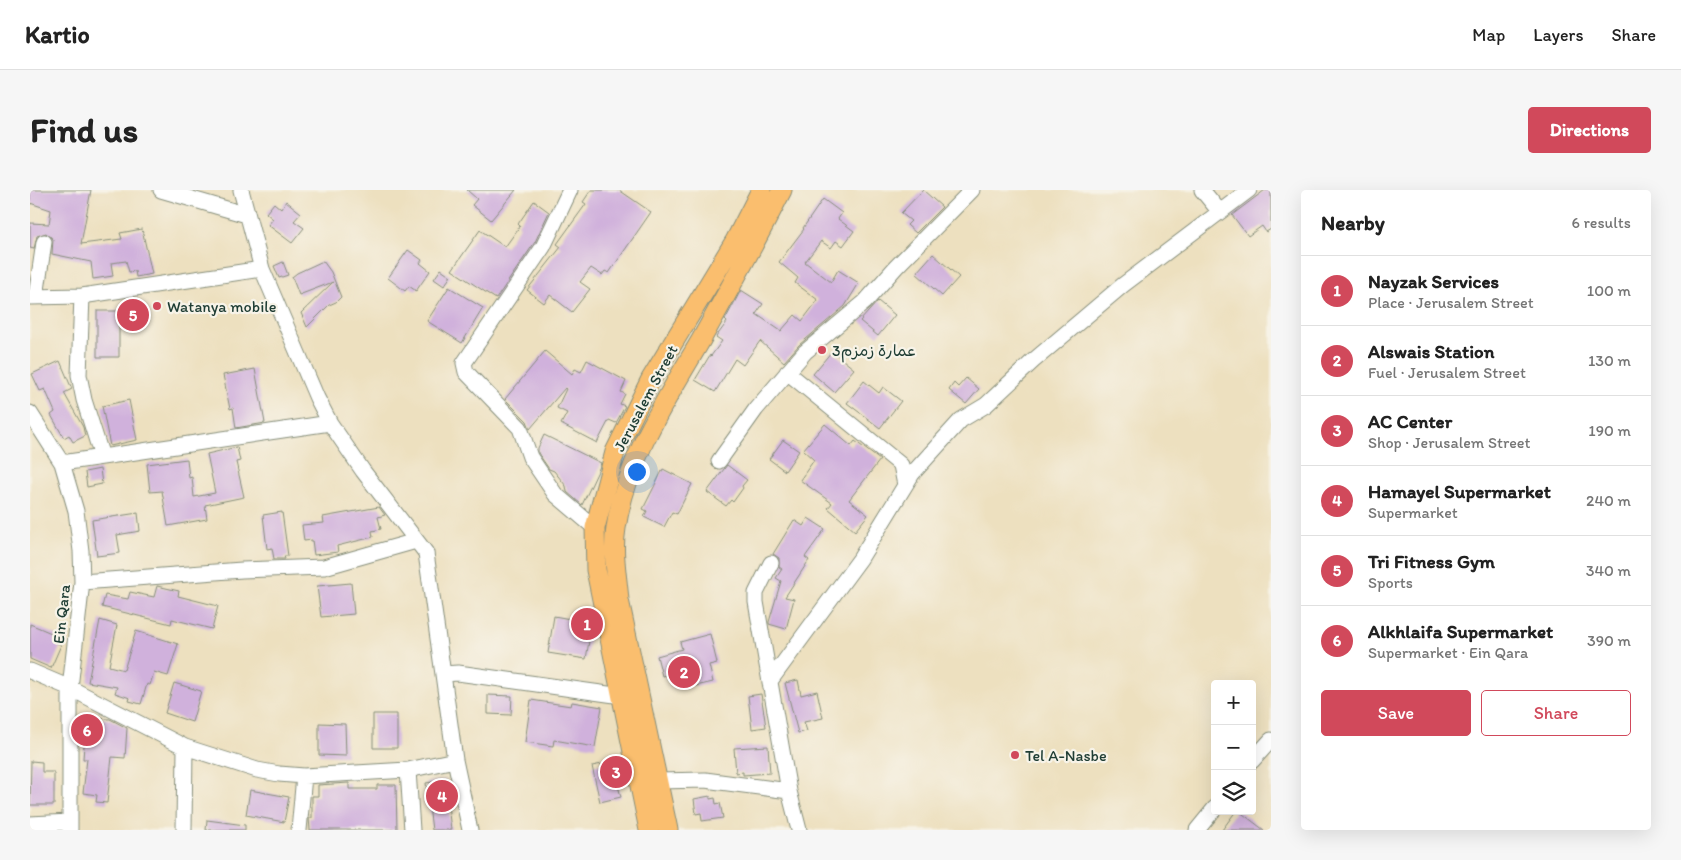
<!DOCTYPE html>
<meta charset="utf-8">
<style>
:root{--surface:#fff;--page:#f6f6f6;--text:#222;--muted:#767676;--line:#e0e0e0;--accent:#d1495b}
body{margin:0;font-family:Itim,"Playpen Sans Arabic",sans-serif;background:var(--page);color:var(--text)}
.controls{position:absolute;right:15px;bottom:15px;display:grid;overflow:hidden;border-radius:5px;box-shadow:0 5px 20px #0002}
.controls button{width:45px;height:45px;display:grid;place-items:center;padding:0;border:0;border-bottom:1px solid var(--line);background:var(--surface);color:var(--text);font:25px sans-serif}
.you{position:absolute;left:606px;top:281px;width:18px;height:18px;margin:-12px;border:4px solid #fff;border-radius:50%;background:#1a73e8;box-shadow:0 0 0 8px #1a73e833}
.badge{display:grid;place-items:center;width:32px;height:32px;border-radius:50%;background:var(--accent);color:#fff;font-size:16px;font-weight:700}
.pin{position:absolute;translate:-50% -50%;border:2px solid #fff;box-shadow:0 1px 5px #0006}
.list{margin:0;padding:0;list-style:none}
h2{display:flex;justify-content:space-between;align-items:center;height:65px;margin:0;padding:0 20px;font-size:21px}
h2 small{font-size:16px;font-weight:400;color:var(--muted)}
.list li{display:grid;grid-template-columns:32px 1fr auto;gap:15px;align-items:center;box-sizing:border-box;height:70px;padding:0 20px;border-top:1px solid var(--line)}
.list b{display:block;font-size:19px;white-space:nowrap}
.list p{margin:0;font-size:16px;white-space:nowrap;color:var(--muted)}
.list em{font-size:16px;font-style:normal;color:var(--muted)}
.actions{display:flex;gap:10px;padding:15px 20px}
.actions a{flex:1;padding:11px 0;border:1px solid var(--accent);border-radius:5px;text-align:center;font-size:18px;color:var(--accent)}
.actions .main{background:var(--accent);color:#fff}
.icon{flex:none;width:28px;height:28px;fill:none;stroke:currentColor;stroke-width:2;stroke-linecap:round;stroke-linejoin:round}
.map{position:relative;flex:none;width:1241px;height:640px;overflow:hidden;border-radius:5px}
header{display:flex;align-items:center;gap:30px;box-sizing:border-box;height:70px;padding:0 25px;background:var(--surface);border-bottom:1px solid var(--line)}
header strong{font-size:24px}
nav{display:flex;gap:28px;margin-inline-start:auto;font-size:18px}
.intro{display:flex;align-items:center;justify-content:space-between;box-sizing:border-box;height:120px;padding:0 30px}
h1{margin:0;font-size:35px}
.button{padding:12px 22px;border-radius:5px;background:var(--accent);color:#fff;font-size:18px;font-weight:700}
main{display:flex;gap:30px;padding:0 30px}
aside{flex:1;background:var(--surface);border-radius:5px;box-shadow:0 5px 20px #0002}
.map>svg:first-child{display:block}
.building{fill:#d0b1dc}
.lines{fill:none;stroke-linecap:round;stroke-linejoin:round}
.minor-casing{stroke:#868e7a;stroke-width:17}
.major-casing{stroke:#868e7a;stroke-width:21}
.minor{stroke:#fff;stroke-width:15}
.major{stroke:#fabe6e;stroke-width:19}
.poi-dot{fill:#d1495b;stroke:#f7f3e8;stroke-width:2}
.labels{text-anchor:middle;stroke-width:4.5;stroke-linejoin:round;paint-order:stroke}
.poi-label{font-size:16px;fill:#1f3d34;stroke:#f7f3e8;text-anchor:start}
.street-label{font-size:16px;fill:#1f3d34;stroke:#f7f3e8}
</style>
<header>
<strong>Kartio</strong>
<nav><a>Map</a><a>Layers</a><a>Share</a></nav>
</header>
<div class="intro"><h1>Find us</h1><a class="button">Directions</a></div>
<main>
<div class="map">
<svg width="1241" height="640" viewBox="0 0 1241 640">
<rect width="100%" height="100%" fill="#f7f3e8"/>
<filter id="ink" filterUnits="userSpaceOnUse"><feTurbulence type="fractalNoise" baseFrequency=".02" numOctaves="2"/><feDisplacementMap in="SourceGraphic" scale="10" xChannelSelector="R" yChannelSelector="G"/><feConvolveMatrix kernelMatrix="1 2 1 2 8 2 1 2 1" color-interpolation-filters="sRGB"/></filter>
<filter id="wash" filterUnits="userSpaceOnUse"><feTurbulence type="fractalNoise" baseFrequency=".0096" numOctaves="4" result="noise"/><feDisplacementMap in="SourceGraphic" scale="20" xChannelSelector="R" yChannelSelector="G"/><feGaussianBlur stdDeviation="1.12" result="paint"/><feColorMatrix in="noise" values="0 0 0 0 0 0 0 0 0 0 0 0 0 0 0 0 0 1.4 0 .05"/><feComposite in="paint" operator="in"/></filter>
<g filter="url(#wash)">
<rect width="100%" height="100%" fill="#ede0bf"/>
<g id="blocks">
<!-- building -->
<path class="building" d="M0,0H61L51,54L92,49L90,43L112,39L122,84L106,87L105,81L99,82L96,71L81,73L83,86L63,89L61,72L22,64L23,49L16,43L7,46L4,59L0,58V33L19,34L21,20L0,13Z
M437,0H486L461,30L442,15L447,9Z
M561,0H589L621,22L579,83L575,81L572,85L561,78L550,92L560,99L542,122L520,105L514,113L497,100L531,57L527,54L556,14L553,12Z
M893,0L912,17L886,43L877,35L881,31L871,23Z
M1235,0H1241V39L1236,42L1232,36L1218,46L1202,25Z
M793,9L812,23L808,29L824,41L813,56L806,51L801,58L791,51L775,72L801,92L808,80L829,93L815,116L769,155L754,172L730,151L713,175L705,169L685,202L665,190L680,165L681,166L692,151L686,147L697,132L695,130L711,100L733,114L726,124L751,141L765,125L772,131L788,110L765,93L768,88L749,72L774,39L773,38Z
M256,11L271,23L264,31L274,38L262,53L238,35L243,29L236,23L244,13L251,19Z
M504,11L519,22L505,52L466,109L422,80L450,40L475,57L490,36L488,34Z
M378,60L392,70L390,73L400,81L386,101L379,96L375,101L358,88Z
M903,64L929,87L912,106L886,83Z
M293,71L301,82L311,107L306,112L299,115L277,137L271,123L303,92L269,105L262,87L267,83Z
M253,72L258,85L249,88L244,76Z
M411,79L421,86L414,96L404,89Z
M419,97L453,118L432,153L397,131Z
M848,111L865,125L848,146L830,131Z
M67,121H89V167H67Z
M515,161L542,184L545,179L551,182L557,170L596,191L591,202L595,204L590,214L595,216L586,233L579,230L567,253L531,234L537,223L527,218L536,199L535,198L500,239L497,231L475,209Z
M802,161L824,179L804,202L783,184Z
M30,171L42,199L34,203L53,237L55,246L43,252L39,245L34,248L21,225L25,222L15,199L10,201L2,184Z
M225,179L235,233L206,238L203,218L200,219L193,185Z
M936,188L949,199L936,214L919,200L924,193L928,197Z
M834,191L849,203L853,197L871,211L850,238L817,213Z
M99,210L107,250L80,256L72,216Z
M795,234L821,256L825,251L850,270L819,310L838,325L825,341L798,318L802,313L770,290L784,270L773,260Z
M514,245L571,273L568,281L552,315L537,302L536,296L524,281L519,279L508,263V258Z
M753,250L769,261L755,281L739,269Z
M207,257L210,271L206,272L214,307L175,315L177,329L138,336L132,301L120,302L117,274L157,269L159,288L162,287L164,307L185,303L177,264Z
M697,275L717,290L712,296L713,298L703,312L701,310L696,316L677,302Z
M70,279L72,294L57,297L55,282Z
M633,279L662,294L647,324L642,322L634,337L614,327L617,321L613,319Z
M349,317L355,325L348,327L351,339L342,341L343,347L307,356L308,362L284,365L282,350L274,351L272,335L294,333L293,327Z
M252,322L258,366H254L255,369H244L242,358L237,359L233,325Z
M108,323L110,341L87,345L90,363L67,366L62,330Z
M778,328L795,339L775,367L779,370L755,407L764,409L756,439L739,434V432L751,391L746,388L752,379L749,377V368L743,364L764,330L773,336Z
M321,393L324,424L291,427L287,396Z
M127,396L149,401L148,406L188,416L182,439L142,429L141,434L72,417L75,405L98,409L100,402L124,407Z
M524,426L562,433L556,469L518,463Z
M70,430L87,435L79,476L94,480L106,441L148,454L138,486L124,482L120,495L117,494L111,514L99,511L100,508L85,503L87,497L58,492Z
M0,434L26,445L24,451L31,455L21,478L0,469Z
M680,444L687,473L679,475L683,492L666,496L663,487L659,488L657,480L632,486L627,466L652,459L650,452Z
M768,490L771,505L787,501L793,528L774,532L777,541L768,543L755,493Z
M144,493L171,501L162,532L135,523Z
M731,504L736,537L722,539L718,506Z
M458,505L482,506L481,525L458,524Z
M501,510L541,516L542,512L572,517L565,557L524,550L523,556L495,552Z
M343,524H367V558H343Z
M56,528L80,529L97,538L95,568L82,567L77,613L66,612L67,605L53,603L57,569H53Z
M289,533L315,534L316,566L289,565Z
M738,556L740,583L713,585V582L706,583L704,558Z
M1,571L12,572V582H24V615H0Z
M582,572L591,607L570,612L562,576Z
M415,590L421,640H402L396,593Z
M319,593V599H347V595H366L367,640H280L279,628H282V606H288V595Z
M220,600L259,607L254,632L216,625Z
M680,606V609L685,608L686,614L690,613L693,628L672,631L671,623L666,624L664,609Z
M1206,621H1209L1234,640H1192Z
M177,630L215,635V640H176Z"/>
</g>
</g>
<g filter="url(#ink)">
<use href="#blocks" fill-opacity="0" stroke="#868e7a" stroke-width="1"/>
<g class="lines">
<defs>
<path id="minor" d="M131,0L217,25
M211,0L232,79L287,208L300,233L333,281L396,363L425,570L440,640
M540,0L513,57L434,173L436,182L490,238L500,267L525,304L565,338
M1172,0L1190,22
M52,106L49,185L54,210L72,267
M0,107L52,106L232,79
M6,107L14,52
M757,182L871,275L875,295
M0,223L32,273L46,321L51,361L52,392L40,498V640
M689,271L726,219L775,162L835,112L866,77L942,0
M32,273L300,233
M741,373L726,403V412L759,601L769,640
M52,392L212,380L294,377L386,351
M0,481L40,498L155,557L227,580L249,584L274,586L378,580L425,570
M413,484L428,483L592,506
M740,491L830,369L882,284L931,230L956,215L1003,171L1093,95L1219,0
M1222,571L1241,550
M378,580L382,640
M628,591L675,590L759,601
M0,634L40,632
M154,640L155,557
M269,640L274,586
M1167,640L1185,618"/>
<path id="major" d="M619,640L566,380L565,338L585,262L621,189L705,51L731,0
M638,640L589,410C587,387 582,361 586,338C596,270 637,208 671,150C699,100 726,51 752,0"/>
</defs>
<!-- minor casing -->
<use href="#minor" class="minor-casing"/>
<!-- major casing -->
<use href="#major" class="major-casing"/>
<!-- minor -->
<use href="#minor" class="minor"/>
<!-- major -->
<use href="#major" class="major"/>
</g>
</g>
<!-- markers -->
<g class="poi-dot">
<circle cx="127" cy="116" r="5"/>
<circle cx="792" cy="160" r="5"/>
<circle cx="985" cy="565" r="5"/>
</g>
<g class="labels">
<!-- poi labels -->
<g class="poi-label">
<text x="137" y="122">Watanya mobile</text>
<text x="802" y="166">عمارة زمزم3</text>
<text x="995" y="571">Tel A-Nasbe</text>
</g>
<!-- street labels -->
<g class="street-label">
<text transform="translate(615 208) rotate(-62)" y="6">Jerusalem Street</text>
<text transform="translate(31 424) rotate(-84)" y="6">Ein Qara</text>
</g>
</g>
</svg>
<div class="controls">
<button>+</button>
<button>−</button>
<button><svg class="icon" aria-label="layers" viewBox="0 0 24 24"><path d="M12 4l9 5-9 5-9-5zM3 14l9 5 9-5"/></svg></button>
</div>
<div class="you"></div>
<div class="pin badge" style="left:557px;top:434px">1</div>
<div class="pin badge" style="left:654px;top:482px">2</div>
<div class="pin badge" style="left:586px;top:582px">3</div>
<div class="pin badge" style="left:412px;top:606px">4</div>
<div class="pin badge" style="left:103px;top:125px">5</div>
<div class="pin badge" style="left:57px;top:540px">6</div>
</div>
<aside>
<h2>Nearby<small>6 results</small></h2>
<ul class="list">
<li><span class="badge">1</span><div><b>Nayzak Services</b><p>Place · Jerusalem Street</p></div><em>100 m</em></li>
<li><span class="badge">2</span><div><b>Alswais Station</b><p>Fuel · Jerusalem Street</p></div><em>130 m</em></li>
<li><span class="badge">3</span><div><b>AC Center</b><p>Shop · Jerusalem Street</p></div><em>190 m</em></li>
<li><span class="badge">4</span><div><b>Hamayel Supermarket</b><p>Supermarket</p></div><em>240 m</em></li>
<li><span class="badge">5</span><div><b>Tri Fitness Gym</b><p>Sports</p></div><em>340 m</em></li>
<li><span class="badge">6</span><div><b>Alkhlaifa Supermarket</b><p>Supermarket · Ein Qara</p></div><em>390 m</em></li>
</ul>
<div class="actions"><a class="main">Save</a><a>Share</a></div>
</aside>
</main>
